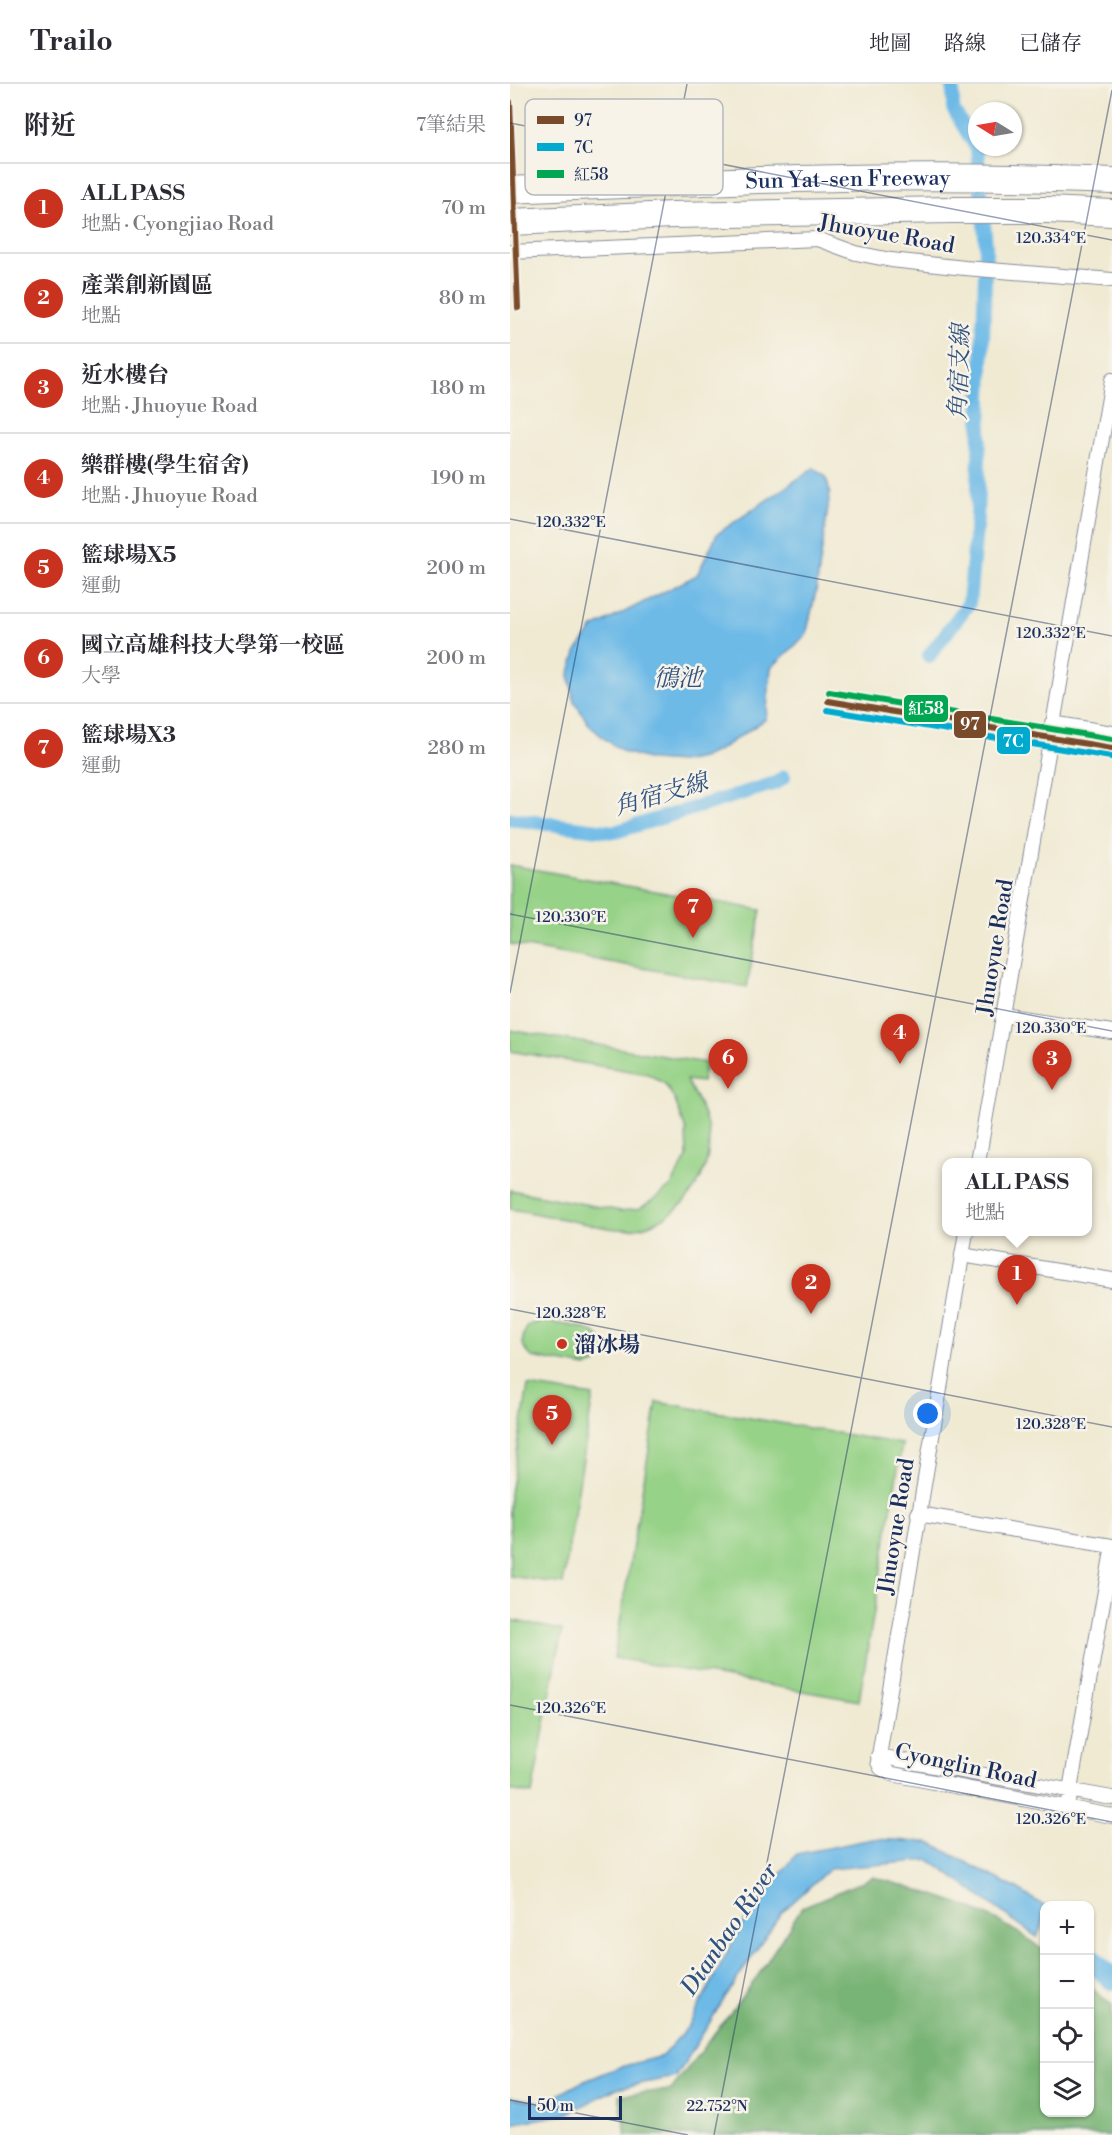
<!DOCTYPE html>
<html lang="zh-TW">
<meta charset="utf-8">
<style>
:root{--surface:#fff;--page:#f2f2f3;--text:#2b2b33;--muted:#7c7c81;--line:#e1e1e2;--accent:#c8321e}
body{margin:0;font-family:"Libre Bodoni","Noto Serif TC",serif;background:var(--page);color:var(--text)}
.controls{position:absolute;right:18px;bottom:18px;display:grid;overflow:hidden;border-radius:12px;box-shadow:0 2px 4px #0004}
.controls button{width:54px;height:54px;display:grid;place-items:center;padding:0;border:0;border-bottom:2px solid var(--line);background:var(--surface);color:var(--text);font:30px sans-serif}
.compass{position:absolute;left:458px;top:18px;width:54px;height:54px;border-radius:50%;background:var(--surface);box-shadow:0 2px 4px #0004;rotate:281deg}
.scale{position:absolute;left:18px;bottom:15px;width:94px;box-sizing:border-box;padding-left:6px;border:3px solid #1b2f5e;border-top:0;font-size:16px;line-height:21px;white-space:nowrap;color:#1b2f5e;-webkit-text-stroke:4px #f7f3e8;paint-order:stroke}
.you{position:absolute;left:418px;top:1330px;width:21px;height:21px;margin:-15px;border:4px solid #fff;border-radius:50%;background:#1a73e8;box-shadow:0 0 0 9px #1a73e833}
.badge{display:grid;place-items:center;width:39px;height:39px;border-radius:50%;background:var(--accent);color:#fff;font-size:20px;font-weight:700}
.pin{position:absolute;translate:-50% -50px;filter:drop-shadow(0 2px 3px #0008)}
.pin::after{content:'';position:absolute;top:32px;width:21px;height:18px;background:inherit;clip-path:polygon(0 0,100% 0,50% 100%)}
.popup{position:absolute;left:432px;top:1074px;width:150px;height:78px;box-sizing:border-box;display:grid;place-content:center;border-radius:12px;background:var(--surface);filter:drop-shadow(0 2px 4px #0005);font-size:20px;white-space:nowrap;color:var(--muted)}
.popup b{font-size:22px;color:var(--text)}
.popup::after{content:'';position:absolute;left:50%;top:100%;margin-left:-12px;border:12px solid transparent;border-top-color:var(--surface)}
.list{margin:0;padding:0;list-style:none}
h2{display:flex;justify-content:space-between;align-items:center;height:78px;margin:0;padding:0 24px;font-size:26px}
h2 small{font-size:20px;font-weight:400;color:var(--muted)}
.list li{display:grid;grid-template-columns:39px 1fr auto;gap:18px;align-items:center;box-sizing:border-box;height:90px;padding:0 24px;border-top:2px solid var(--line)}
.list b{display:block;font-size:22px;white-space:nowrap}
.list p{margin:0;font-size:20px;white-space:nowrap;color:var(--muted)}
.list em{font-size:20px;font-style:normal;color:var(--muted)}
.icon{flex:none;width:33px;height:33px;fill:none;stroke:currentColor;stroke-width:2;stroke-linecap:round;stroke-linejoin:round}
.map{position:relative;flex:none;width:602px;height:2051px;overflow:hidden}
header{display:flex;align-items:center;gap:36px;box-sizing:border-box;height:84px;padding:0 30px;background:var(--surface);border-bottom:2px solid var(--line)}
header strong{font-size:28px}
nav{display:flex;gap:33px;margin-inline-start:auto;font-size:21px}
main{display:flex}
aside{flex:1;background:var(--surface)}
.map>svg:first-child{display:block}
.green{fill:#96d287;stroke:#588072;stroke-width:1.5}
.forest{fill:#78b474;stroke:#4a7269;stroke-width:1.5}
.water{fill:#6dbae7;stroke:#4474a2;stroke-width:1.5}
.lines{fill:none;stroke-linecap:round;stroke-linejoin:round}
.canal{stroke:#6dbae7;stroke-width:14}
.river{stroke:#6dbae7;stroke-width:22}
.minor-casing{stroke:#868c98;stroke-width:16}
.motorway-casing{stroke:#868c98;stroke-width:28}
.minor{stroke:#fff;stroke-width:14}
.motorway{stroke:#fff;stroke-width:26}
.bus-1-casing{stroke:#f7f3e8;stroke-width:10}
.bus-2-casing{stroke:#f7f3e8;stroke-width:10}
.bus-3-casing{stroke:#f7f3e8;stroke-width:10}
.bus-1{stroke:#7a4b2a;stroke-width:6}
.bus-2{stroke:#00a9ce;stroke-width:6}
.bus-3{stroke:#00a651;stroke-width:6}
.ticks{fill:none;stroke:#1b2f5e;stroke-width:1.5;stroke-opacity:0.45}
.poi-dot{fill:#c8321e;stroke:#f7f3e8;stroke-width:2}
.labels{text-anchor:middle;stroke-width:5;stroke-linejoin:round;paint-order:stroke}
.street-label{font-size:22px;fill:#1b2f5e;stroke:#f7f3e8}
.poi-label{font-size:22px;font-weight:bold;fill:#1b2f5e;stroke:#f7f3e8;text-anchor:start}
.water-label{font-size:24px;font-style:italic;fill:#305280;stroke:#f7f3e8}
.key{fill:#f7f3e8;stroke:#b5b8bf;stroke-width:1.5}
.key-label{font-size:16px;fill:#1b2f5e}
.ticks-label{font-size:15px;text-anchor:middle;fill:#1b2f5e;stroke:#f7f3e8;stroke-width:5;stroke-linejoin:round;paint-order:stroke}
.line-badge{stroke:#f7f3e8;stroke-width:2}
.badge-label{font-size:16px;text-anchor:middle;font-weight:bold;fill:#fff}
</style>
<header>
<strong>Trailo</strong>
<nav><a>地圖</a><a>路線</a><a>已儲存</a></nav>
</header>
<main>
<aside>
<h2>附近<small>7筆結果</small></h2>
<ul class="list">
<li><span class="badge">1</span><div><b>ALL PASS</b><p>地點 · Cyongjiao Road</p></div><em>70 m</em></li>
<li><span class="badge">2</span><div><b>產業創新園區</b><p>地點</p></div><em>80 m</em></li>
<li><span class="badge">3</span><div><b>近水樓台</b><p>地點 · Jhuoyue Road</p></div><em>180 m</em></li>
<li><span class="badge">4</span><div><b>樂群樓(學生宿舍)</b><p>地點 · Jhuoyue Road</p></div><em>190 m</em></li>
<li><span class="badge">5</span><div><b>籃球場X5</b><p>運動</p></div><em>200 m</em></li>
<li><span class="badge">6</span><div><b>國立高雄科技大學第一校區</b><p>大學</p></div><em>200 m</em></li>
<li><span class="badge">7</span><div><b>籃球場X3</b><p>運動</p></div><em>280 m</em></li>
</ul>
</aside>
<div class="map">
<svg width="602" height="2051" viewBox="0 0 602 2051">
<rect width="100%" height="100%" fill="#f7f3e8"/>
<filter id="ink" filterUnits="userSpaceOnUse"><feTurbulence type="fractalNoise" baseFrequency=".0167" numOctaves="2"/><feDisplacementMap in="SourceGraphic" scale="12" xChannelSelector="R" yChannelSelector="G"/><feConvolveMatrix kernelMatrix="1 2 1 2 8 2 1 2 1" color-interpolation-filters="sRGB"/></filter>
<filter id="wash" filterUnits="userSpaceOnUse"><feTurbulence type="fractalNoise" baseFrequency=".008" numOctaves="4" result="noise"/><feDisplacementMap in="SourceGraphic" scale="24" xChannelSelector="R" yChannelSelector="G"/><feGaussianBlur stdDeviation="1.35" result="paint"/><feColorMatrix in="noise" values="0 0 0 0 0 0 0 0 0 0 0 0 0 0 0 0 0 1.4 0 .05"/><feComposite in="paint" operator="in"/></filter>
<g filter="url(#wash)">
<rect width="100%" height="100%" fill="#f0ead3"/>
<!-- green -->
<path class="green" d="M0,781L251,826L237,903L0,860Z
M0,946L196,979L192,998L176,996C185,1012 195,1028 198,1046C206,1097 161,1148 109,1145C97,1145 84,1141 72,1139C48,1134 24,1129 0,1125V1106L111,1127L129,1125L149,1112L161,1102L177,1073L176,1046L164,1014L155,1000L138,990L0,967Z
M31,1237C56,1242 112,1241 86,1280L76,1283L22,1273C10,1262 10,1254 19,1241Z
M18,1302L83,1312L53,1500L0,1492V1410Z
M147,1318L392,1360L349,1617L104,1574Z
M0,1536L52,1546L22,1710L0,1706Z"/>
<!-- forest -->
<path class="forest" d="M363,1793C424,1810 484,1826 534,1867V2028H580V1903L602,1921V2051H116L109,2011L161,2006L245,1896L292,1823Z"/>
<!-- water -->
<path class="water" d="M304,384L316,393L320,409L306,507L296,551L261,584L256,635L209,666L192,674L171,678L141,676L114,668L96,656L80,642L64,617L59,591L67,566L83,544L187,491L207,450Z
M363,1755L418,1758L507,1805L534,1822V1836L527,1853L419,1776L319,1785L271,1829L214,1915L166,1993L107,2004L57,2030L0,2040V2013L34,2019L70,1999L107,1984L152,1972L178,1943L234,1837L287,1770Z"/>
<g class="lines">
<!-- canal -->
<path class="canal" d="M419,572L459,519L467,434L476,162L467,65L443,25V0
M0,735L105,748L266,699L274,693"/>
<!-- river -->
<path class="river" d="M580,1874L602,1895"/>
</g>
</g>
<g filter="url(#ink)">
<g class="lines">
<defs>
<path id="minor" d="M0,168L307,155L346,169L381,176L455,184L602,196
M542,639L602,649
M540,654L602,664
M494,931L602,948
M468,1078L602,296
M456,1148L368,1678L371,1684L382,1690L602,1732
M452,1171L602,1196
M408,1430L602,1462
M368,1672L602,1714
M557,1723L602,1467"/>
<g id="motorway">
<path id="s1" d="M0,106C200,97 401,88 602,97"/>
<path d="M0,138L163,131L441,126H537L602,129"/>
</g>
</defs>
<!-- minor casing -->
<use href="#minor" class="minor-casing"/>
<!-- motorway casing -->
<use href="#motorway" class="motorway-casing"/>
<!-- minor -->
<use href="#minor" class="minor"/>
<!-- motorway -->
<use href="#motorway" class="motorway"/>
<defs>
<path id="bus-1" d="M0,18L8,224
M318,617L602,664"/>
<path id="bus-2" d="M317,626L601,673"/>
<path id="bus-3" d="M319,608L602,655"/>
</defs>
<!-- bus-1 casing -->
<use href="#bus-1" class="bus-1-casing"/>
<!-- bus-2 casing -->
<use href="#bus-2" class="bus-2-casing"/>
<!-- bus-3 casing -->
<use href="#bus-3" class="bus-3-casing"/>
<!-- bus-1 -->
<use href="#bus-1" class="bus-1"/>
<!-- bus-2 -->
<use href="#bus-2" class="bus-2"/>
<!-- bus-3 -->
<use href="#bus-3" class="bus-3"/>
</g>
</g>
<!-- ticks -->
<path class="ticks" d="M0,39L602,156M0,435L602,552M0,830L602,947M0,909L177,0M0,1225L602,1343M0,1621L602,1738M0,2016L178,2051M204,2051L602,6"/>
<!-- markers -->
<circle class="poi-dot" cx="52" cy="1260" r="6"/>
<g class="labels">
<!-- street labels -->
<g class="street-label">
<text dy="8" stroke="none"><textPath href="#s1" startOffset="338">Sun Yat-sen Freeway</textPath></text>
<text transform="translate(377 149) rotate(10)" y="8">Jhuoyue Road</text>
<text transform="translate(484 863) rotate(-81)" y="8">Jhuoyue Road</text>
<text transform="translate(385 1442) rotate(-81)" y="8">Jhuoyue Road</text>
<text transform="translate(456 1681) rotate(12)" y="8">Cyonglin Road</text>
</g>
<!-- poi labels -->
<g class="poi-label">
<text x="64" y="1268">溜冰場</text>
</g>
<!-- water labels -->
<g class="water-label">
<text transform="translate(449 288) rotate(-88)" y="8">角宿支線</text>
<text x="168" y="602">鴴池</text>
<text transform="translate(151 710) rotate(-16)" y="8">角宿支線</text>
<text transform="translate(219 1845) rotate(-56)" y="8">Dianbao River</text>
</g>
</g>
<!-- legend -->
<rect x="15" y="15" width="198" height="96" rx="9" class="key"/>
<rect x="27" y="32" width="27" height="8" fill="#7a4b2a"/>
<rect x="27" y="59" width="27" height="8" fill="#00a9ce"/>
<rect x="27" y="86" width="27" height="8" fill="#00a651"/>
<g class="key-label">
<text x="64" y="42">97</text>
<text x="64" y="69">7C</text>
<text x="64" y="96">紅58</text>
</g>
<g class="ticks-label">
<text x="541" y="159">120.334°E</text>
<text x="61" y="443">120.332°E</text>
<text x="541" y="554">120.332°E</text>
<text x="61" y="838">120.330°E</text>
<text x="541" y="949">120.330°E</text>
<text x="61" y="1234">120.328°E</text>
<text x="541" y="1345">120.328°E</text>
<text x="61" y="1629">120.326°E</text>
<text x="541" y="1740">120.326°E</text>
<text x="207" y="2027">22.752°N</text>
</g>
<g class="line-badge">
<rect x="393" y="610" width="46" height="29" rx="6" fill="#00a651"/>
<rect x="443" y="626" width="34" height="29" rx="6" fill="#7a4b2a"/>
<rect x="486" y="642" width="35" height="29" rx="6" fill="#00a9ce"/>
</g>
<g class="badge-label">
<text x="416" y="630">紅58</text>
<text x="460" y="646">97</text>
<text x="503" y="663">7C</text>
</g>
</svg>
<div class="controls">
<button>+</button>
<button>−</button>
<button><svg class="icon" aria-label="locate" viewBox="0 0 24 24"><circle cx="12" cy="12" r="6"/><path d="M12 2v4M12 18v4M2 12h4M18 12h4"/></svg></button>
<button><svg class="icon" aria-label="layers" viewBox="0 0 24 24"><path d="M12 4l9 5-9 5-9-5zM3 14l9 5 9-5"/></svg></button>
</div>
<svg class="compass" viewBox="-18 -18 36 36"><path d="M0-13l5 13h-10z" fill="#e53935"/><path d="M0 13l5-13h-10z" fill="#7c7c81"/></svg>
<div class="scale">50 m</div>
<div class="you"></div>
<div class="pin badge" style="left:507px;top:1221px">1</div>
<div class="popup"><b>ALL PASS</b>地點</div>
<div class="pin badge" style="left:301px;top:1230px">2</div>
<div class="pin badge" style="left:542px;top:1006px">3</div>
<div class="pin badge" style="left:390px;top:980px">4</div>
<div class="pin badge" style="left:42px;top:1361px">5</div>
<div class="pin badge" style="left:218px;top:1005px">6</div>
<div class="pin badge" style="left:183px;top:854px">7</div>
</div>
</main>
